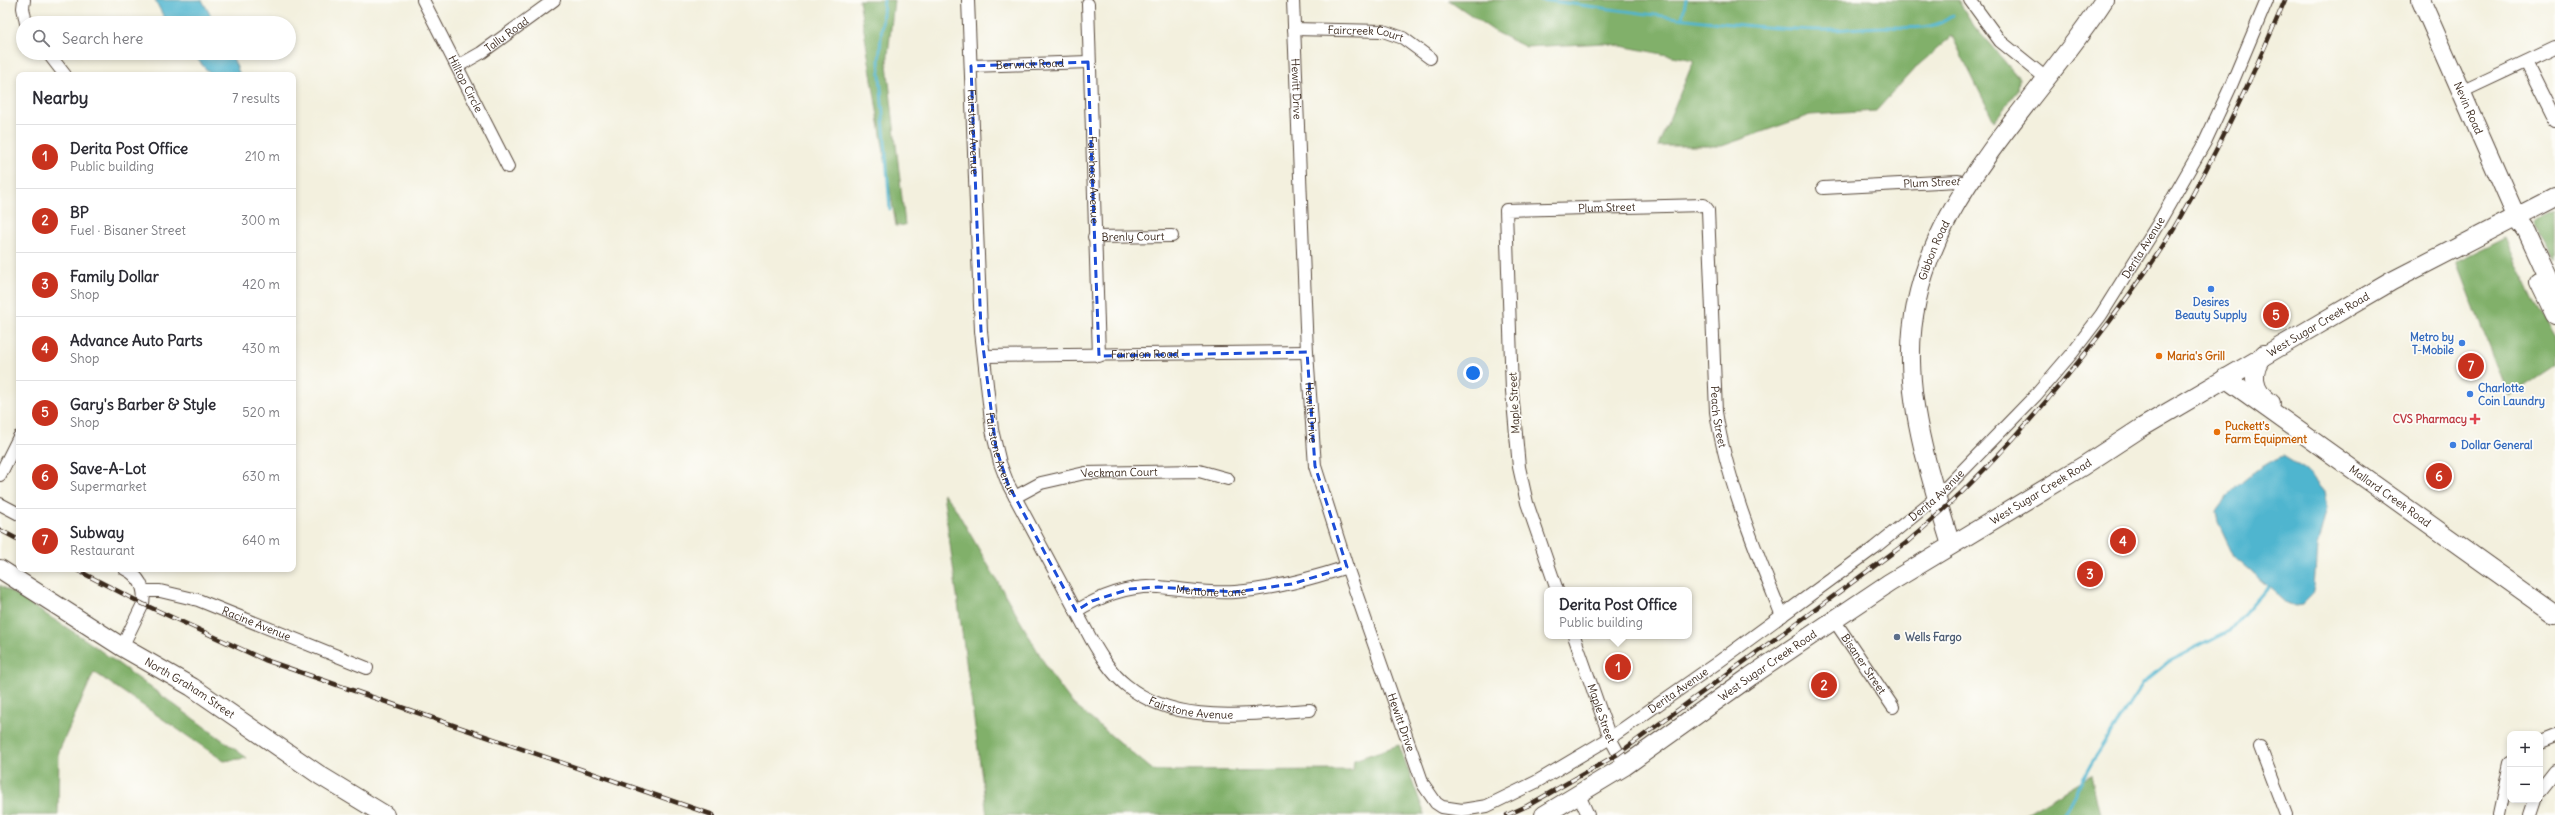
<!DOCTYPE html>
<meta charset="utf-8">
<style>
:root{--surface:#fff;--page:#f7f7f7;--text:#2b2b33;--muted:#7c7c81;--line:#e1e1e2;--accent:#c8321e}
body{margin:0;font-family:Delius,sans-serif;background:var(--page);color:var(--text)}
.controls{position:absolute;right:12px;bottom:12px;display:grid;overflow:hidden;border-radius:8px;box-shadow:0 2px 6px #0003}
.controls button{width:36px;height:36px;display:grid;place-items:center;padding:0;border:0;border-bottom:1px solid var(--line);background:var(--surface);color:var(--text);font:20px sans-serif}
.you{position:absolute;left:1473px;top:373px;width:14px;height:14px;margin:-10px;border:3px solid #fff;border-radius:50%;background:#1a73e8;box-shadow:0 0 0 6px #1a73e833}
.badge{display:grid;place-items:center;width:26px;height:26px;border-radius:50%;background:var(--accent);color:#fff;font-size:13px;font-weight:700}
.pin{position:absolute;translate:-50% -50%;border:2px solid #fff;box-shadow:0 1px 4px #0006}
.popup{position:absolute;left:1544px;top:587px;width:148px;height:52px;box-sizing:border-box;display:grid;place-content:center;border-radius:8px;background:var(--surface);filter:drop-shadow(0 1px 3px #0005);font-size:13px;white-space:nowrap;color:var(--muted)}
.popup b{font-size:15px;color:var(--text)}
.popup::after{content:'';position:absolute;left:50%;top:100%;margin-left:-8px;border:8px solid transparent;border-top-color:var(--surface)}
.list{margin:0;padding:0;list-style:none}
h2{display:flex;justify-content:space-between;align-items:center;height:52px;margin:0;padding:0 16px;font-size:17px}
h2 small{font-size:13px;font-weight:400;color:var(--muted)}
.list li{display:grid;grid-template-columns:26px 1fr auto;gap:12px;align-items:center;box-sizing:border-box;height:64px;padding:0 16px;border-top:1px solid var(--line)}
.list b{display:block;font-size:15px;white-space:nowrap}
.list p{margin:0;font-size:13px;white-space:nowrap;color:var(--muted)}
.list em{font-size:13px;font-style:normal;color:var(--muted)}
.icon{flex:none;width:22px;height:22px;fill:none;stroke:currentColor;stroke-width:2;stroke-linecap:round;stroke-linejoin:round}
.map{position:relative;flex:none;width:2555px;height:815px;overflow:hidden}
.search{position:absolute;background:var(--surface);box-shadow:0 2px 6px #0003;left:16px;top:16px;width:280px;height:44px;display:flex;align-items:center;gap:10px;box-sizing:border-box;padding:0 14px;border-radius:22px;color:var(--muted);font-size:15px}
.panel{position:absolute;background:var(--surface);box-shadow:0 2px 6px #0003;left:16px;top:72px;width:280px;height:500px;border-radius:8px}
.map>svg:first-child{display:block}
.forest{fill:#81b06a;stroke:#5e6d44}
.water{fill:#50b5cf;stroke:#467076}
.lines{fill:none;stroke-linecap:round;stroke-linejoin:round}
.stream{stroke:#50b5cf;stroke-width:3}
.minor-casing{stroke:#57483b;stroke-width:14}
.secondary-casing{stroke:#57483b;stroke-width:20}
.minor{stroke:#fff;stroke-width:12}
.secondary{stroke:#fff;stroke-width:18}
.rail-casing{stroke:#3b2a1e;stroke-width:4.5}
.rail{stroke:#fdfcf7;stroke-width:3;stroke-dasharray:9;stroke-linecap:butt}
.marked{fill:none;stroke:#1d4ed8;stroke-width:3;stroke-dasharray:8 5;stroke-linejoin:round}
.shop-dot{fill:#3f7fe0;stroke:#fdfcf7;stroke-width:1.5}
.food-dot{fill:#e8710a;stroke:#fdfcf7;stroke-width:1.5}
.health-dot{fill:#e0444e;stroke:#fdfcf7;stroke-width:1.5}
.service-dot{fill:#5c6f8a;stroke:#fdfcf7;stroke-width:1.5}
.labels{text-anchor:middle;stroke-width:3.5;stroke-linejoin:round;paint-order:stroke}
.street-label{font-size:11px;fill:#3b2a1e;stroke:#fdfcf7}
.shop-label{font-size:11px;font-weight:bold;fill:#366cbe;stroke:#fdfcf7;text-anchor:start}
.food-label{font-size:11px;font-weight:bold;fill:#c56008;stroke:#fdfcf7;text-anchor:start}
.health-label{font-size:11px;font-weight:bold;fill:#be3a42;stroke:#fdfcf7;text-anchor:end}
.service-label{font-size:11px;font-weight:bold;fill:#4e5e75;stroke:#fdfcf7;text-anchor:start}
</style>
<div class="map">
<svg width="2555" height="815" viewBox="0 0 2555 815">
<rect width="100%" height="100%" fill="#fdfcf7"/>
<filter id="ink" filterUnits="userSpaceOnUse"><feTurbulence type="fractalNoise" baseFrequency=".025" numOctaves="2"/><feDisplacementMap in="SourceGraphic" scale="8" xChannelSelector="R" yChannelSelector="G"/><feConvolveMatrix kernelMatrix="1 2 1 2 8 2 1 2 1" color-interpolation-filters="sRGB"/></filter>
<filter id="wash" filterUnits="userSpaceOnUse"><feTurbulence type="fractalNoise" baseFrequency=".012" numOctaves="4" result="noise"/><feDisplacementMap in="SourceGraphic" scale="16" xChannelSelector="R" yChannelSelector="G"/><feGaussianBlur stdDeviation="0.9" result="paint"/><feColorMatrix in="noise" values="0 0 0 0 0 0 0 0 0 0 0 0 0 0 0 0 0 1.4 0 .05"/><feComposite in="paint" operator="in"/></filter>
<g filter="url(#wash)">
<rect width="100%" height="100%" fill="#f3f0de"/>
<!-- forest -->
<path class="forest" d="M859,0H894L887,64L905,225L896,226Z
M1449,0H1958L1974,26L2019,78L2018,91L1994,121L1952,36L1915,68L1876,111L1810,115L1722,146H1658L1694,60L1605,43L1526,47L1497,33Z
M2555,213V266L2534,223Z
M2505,238L2533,300L2555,337V365L2508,396L2456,262Z
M943,493L954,506L1052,676L1073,704L1154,771L1353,770L1354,760L1399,745L1425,815H987Z
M0,585L86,640L247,758L224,761L94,672L59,751L58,815H0Z
M2091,775L2100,815H2023Z"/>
<!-- water -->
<path class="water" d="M155,0H202L215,23H167Z
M192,53H231L240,75H211Z
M2283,456L2306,470L2324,492L2327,508L2317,546L2314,587L2312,595L2302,605L2295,606L2287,603L2234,557L2218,523L2216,511C2228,491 2261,464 2283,456Z"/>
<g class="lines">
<!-- stream -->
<path class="stream" d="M884,0L879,62L890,209
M1541,0C1633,11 1725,27 1818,30C1839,31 1860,27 1881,27C1907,26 1932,33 1953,15
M1682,18L1686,0
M2063,815L2091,764L2143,683L2168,662L2228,632L2267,587"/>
</g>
</g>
<g filter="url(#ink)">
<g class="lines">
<defs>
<g id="minor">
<path d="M24,0L23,8L26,23"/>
<path id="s1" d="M423,0L508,167"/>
<path id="s2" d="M968,0L981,331L992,430L1000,463L1008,484L1091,639C1101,656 1111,673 1126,685C1177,727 1250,713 1310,710"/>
<path id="s3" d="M1293,0L1307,352L1315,466L1347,567L1423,784L1436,803L1442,807L1462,810L1487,806L1536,782L1610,738L1717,663L1874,548L1937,497L2036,395L2072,353L2101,315L2158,224L2205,142L2230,88L2267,0"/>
<path d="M1970,0L2000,41L2047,79"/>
<path id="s4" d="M1088,4L1099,356"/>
<path id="s5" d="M1294,29L1383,31L1403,38L1430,58"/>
<path d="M48,53L65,75"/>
<path d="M2526,62L2555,120"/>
<path id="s6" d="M458,66L481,53L554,0"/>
<path id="s7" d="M971,66L1088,62"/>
<path d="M2461,92L2555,48"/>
<path id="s8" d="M1823,188L1958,181L1969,184"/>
<path id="s9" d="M1094,237L1172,236"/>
<path id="s10" d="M984,356L1307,352"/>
<path d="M0,475L19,437"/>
<path id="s11" d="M1015,497L1041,483L1085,473L1199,471L1228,479"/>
<path d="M0,504L19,514"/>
<path id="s12" d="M1557,590L1527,503L1519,467L1512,391L1506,210L1704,205L1708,210L1716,412C1727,482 1756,551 1782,616"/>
<path id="s13" d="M144,591H160L198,600L367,668"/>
<path id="s14" d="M1076,611C1101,596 1129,585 1159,587C1185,589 1209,594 1235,592C1274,589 1310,579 1347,567"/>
<path id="s15" d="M1834,620L1893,707"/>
<path id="s16" d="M1574,636L1610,738L1625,766"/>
<path d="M122,647L143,604C146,588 139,576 125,569"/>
<path d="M2540,742L2555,736"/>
<path d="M2260,747L2286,815"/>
<path d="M2540,790L2555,771"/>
<path d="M1579,795L1588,815"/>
<path d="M2499,815L2510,763"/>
<path d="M2530,815L2535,800"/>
</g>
<g id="secondary">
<path id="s17" d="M2421,0L2516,216L2527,231L2555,292"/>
<path d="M2539,282L2555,315"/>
<path d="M2264,354C2250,371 2252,390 2271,403"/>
<path id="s18" d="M2225,378L2555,614"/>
<path id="s19" d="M1951,545C1933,486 1912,422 1911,361C1907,215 2031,113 2104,0"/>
<path id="s20" d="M0,569L122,647L192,687L321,776L385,815"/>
<path id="s21" d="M1544,815L1625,766L1751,676L1889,583L2083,466L2141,428L2392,281L2555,197"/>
</g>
</defs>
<!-- minor casing -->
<use href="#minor" class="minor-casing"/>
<!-- secondary casing -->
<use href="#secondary" class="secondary-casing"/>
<!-- minor -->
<use href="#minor" class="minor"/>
<!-- secondary -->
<use href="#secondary" class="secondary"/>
<defs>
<path id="rail" d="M0,530L19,540
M75,569L143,604L265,660L713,815
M1507,815L1527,806L1618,754L1906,543C1983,478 2050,401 2110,321C2134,288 2159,255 2178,221C2219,149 2253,76 2285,0"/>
</defs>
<!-- rail casing -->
<use href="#rail" class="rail-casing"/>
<!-- rail -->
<use href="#rail" class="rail"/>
</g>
</g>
<!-- marked area -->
<path class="marked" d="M1088,62L1099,356L1307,352L1315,466L1347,567L1292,584L1235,592L1158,587L1130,589L1092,601L1076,611L1008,484L996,448L981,331L971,66Z"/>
<!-- markers -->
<g class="shop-dot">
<circle cx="2211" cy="289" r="4"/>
<circle cx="2462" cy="343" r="4"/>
<circle cx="2470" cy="394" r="4"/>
<circle cx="2453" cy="445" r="4"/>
</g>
<g class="food-dot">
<circle cx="2159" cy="356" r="4"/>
<circle cx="2217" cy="432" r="4"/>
</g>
<path class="health-dot" d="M2473 413h4v4h4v4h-4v4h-4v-4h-4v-4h4z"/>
<circle class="service-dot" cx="1897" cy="637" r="4"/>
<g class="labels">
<!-- street labels -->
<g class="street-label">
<text dy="4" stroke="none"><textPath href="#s6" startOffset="58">Tallu Road</textPath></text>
<text dy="4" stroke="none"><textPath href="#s5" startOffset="72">Faircreek Court</textPath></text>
<text dy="4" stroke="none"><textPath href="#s7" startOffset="59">Berwick Road</textPath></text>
<text dy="4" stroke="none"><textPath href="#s1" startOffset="94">Hilltop Circle</textPath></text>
<text dy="4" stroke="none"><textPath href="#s3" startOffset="89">Hewitt Drive</textPath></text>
<text dy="4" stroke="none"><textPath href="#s17" startOffset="118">Nevin Road</textPath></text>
<text dy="4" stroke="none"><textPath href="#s2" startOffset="132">Fairstone Avenue</textPath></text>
<text dy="4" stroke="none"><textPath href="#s4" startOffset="176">Fairchase Avenue</textPath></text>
<text dy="4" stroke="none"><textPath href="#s8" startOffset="109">Plum Street</textPath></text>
<text dy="4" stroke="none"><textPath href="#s12" startOffset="487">Plum Street</textPath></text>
<text dy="4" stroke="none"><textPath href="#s9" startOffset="39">Brenly Court</textPath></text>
<text dy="4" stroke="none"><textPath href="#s3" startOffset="1750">Derita Avenue</textPath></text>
<text dy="4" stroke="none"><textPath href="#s19" startOffset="303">Gibbon Road</textPath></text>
<text dy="4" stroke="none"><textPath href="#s21" startOffset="917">West Sugar Creek Road</textPath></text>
<text dy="4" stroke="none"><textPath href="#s10" startOffset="161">Fairglen Road</textPath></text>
<text transform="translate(1514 403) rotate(-93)" y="4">Maple Street</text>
<text dy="4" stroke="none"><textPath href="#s3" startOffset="413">Hewitt Drive</textPath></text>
<text dy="4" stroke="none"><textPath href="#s12" startOffset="798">Peach Street</textPath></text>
<text dy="4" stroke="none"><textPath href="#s2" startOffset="456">Fairstone Avenue</textPath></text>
<text dy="4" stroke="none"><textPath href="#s11" startOffset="109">Veckman Court</textPath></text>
<text dy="4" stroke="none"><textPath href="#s21" startOffset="593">West Sugar Creek Road</textPath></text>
<text dy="4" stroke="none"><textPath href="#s3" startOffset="1426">Derita Avenue</textPath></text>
<text dy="4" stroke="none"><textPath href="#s18" startOffset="203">Mallard Creek Road</textPath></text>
<text dy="4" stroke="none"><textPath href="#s14" startOffset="140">Mentone Lane</textPath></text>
<text dy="4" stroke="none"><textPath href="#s13" startOffset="118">Racine Avenue</textPath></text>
<text dy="4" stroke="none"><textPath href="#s15" startOffset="53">Bisaner Street</textPath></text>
<text dy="4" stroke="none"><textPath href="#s21" startOffset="269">West Sugar Creek Road</textPath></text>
<text dy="4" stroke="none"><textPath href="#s20" startOffset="224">North Graham Street</textPath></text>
<text dy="4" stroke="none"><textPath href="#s3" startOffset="1102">Derita Avenue</textPath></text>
<text dy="4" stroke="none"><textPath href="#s2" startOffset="792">Fairstone Avenue</textPath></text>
<text dy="4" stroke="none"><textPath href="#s16" startOffset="82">Maple Street</textPath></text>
<text dy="4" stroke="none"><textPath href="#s3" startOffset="737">Hewitt Drive</textPath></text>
</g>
<!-- shop labels -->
<g class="shop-label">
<text x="2211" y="306" text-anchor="middle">Desires<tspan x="2211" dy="13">Beauty Supply</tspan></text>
<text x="2454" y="341" text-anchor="end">Metro by<tspan x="2454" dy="13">T-Mobile</tspan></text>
<text x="2478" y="392">Charlotte<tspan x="2478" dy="13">Coin Laundry</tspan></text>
<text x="2461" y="449">Dollar General</text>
</g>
<!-- food labels -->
<g class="food-label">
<text x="2167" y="360">Maria's Grill</text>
<text x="2225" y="430">Puckett's<tspan x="2225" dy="13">Farm Equipment</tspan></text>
</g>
<!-- health labels -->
<g class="health-label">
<text x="2467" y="423">CVS Pharmacy</text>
</g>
<!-- service labels -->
<g class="service-label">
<text x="1905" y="641">Wells Fargo</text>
</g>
</g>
</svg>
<div class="controls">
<button>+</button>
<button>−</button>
</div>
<div class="you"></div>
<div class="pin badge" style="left:1618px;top:667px">1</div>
<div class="popup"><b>Derita Post Office</b>Public building</div>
<div class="pin badge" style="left:1824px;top:685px">2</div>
<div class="pin badge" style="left:2090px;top:574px">3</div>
<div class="pin badge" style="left:2123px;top:541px">4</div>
<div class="pin badge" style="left:2276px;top:315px">5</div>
<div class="pin badge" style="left:2439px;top:476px">6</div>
<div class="pin badge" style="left:2471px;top:366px">7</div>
<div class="search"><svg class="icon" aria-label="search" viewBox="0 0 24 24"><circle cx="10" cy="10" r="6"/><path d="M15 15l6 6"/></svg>Search here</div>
<section class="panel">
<h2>Nearby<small>7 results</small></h2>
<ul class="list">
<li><span class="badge">1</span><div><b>Derita Post Office</b><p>Public building</p></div><em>210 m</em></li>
<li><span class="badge">2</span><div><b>BP</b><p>Fuel · Bisaner Street</p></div><em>300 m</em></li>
<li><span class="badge">3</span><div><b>Family Dollar</b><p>Shop</p></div><em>420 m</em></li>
<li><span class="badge">4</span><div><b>Advance Auto Parts</b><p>Shop</p></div><em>430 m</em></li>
<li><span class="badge">5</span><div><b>Gary's Barber &amp; Style</b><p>Shop</p></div><em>520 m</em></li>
<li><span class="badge">6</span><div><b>Save-A-Lot</b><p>Supermarket</p></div><em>630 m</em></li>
<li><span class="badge">7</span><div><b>Subway</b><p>Restaurant</p></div><em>640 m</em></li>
</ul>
</section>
</div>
